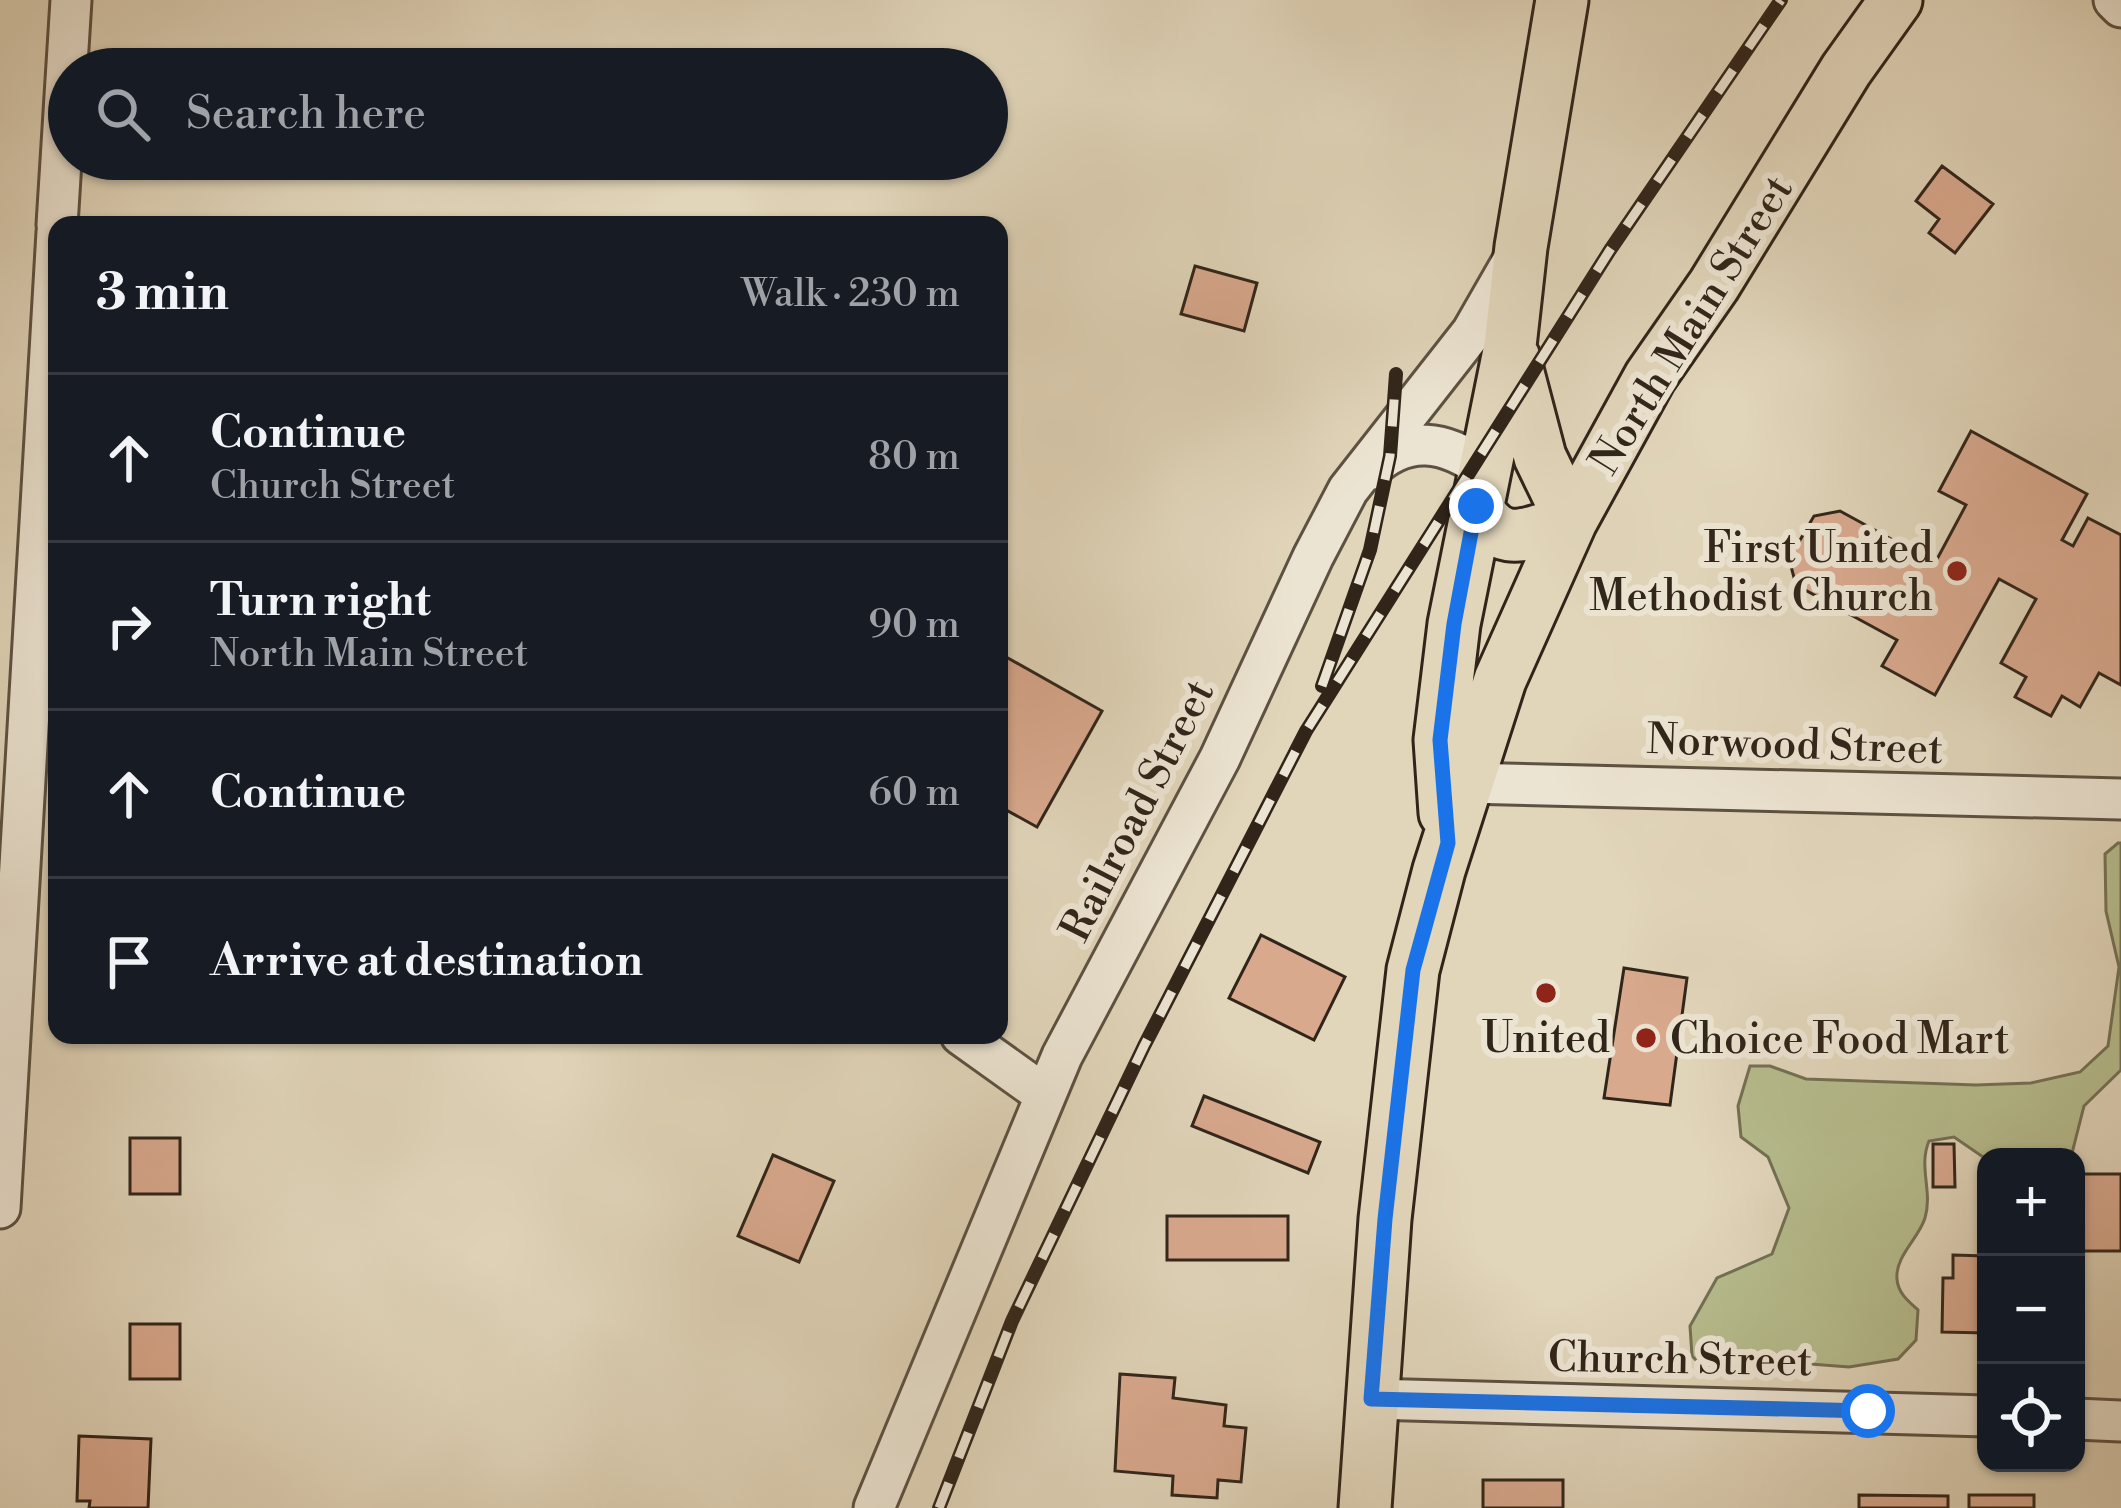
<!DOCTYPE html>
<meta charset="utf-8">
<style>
:root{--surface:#171b24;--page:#242831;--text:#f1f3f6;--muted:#9ea1a6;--line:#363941}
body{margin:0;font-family:"Libre Bodoni",serif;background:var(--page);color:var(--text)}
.controls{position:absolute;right:36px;bottom:36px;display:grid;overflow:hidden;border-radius:24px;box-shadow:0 3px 9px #0004}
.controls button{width:108px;height:108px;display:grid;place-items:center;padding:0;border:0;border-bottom:3px solid var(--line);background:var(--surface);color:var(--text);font:60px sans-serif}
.stop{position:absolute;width:36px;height:36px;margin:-27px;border:9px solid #1a73e8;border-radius:50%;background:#fff}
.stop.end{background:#1a73e8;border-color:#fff;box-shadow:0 3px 12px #0008}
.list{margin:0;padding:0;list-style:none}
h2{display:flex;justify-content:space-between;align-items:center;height:156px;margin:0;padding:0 48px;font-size:51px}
h2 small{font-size:39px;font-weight:400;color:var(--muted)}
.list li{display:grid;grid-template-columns:78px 1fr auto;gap:36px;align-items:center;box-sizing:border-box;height:168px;padding:0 48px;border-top:3px solid var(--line)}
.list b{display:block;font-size:45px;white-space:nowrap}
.list p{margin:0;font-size:39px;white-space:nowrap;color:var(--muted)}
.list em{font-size:39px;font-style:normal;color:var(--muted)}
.icon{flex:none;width:66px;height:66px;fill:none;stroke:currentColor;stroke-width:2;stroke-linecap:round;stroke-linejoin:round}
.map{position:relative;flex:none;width:2121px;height:1508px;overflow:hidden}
.search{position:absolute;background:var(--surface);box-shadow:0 3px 9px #0004;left:48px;top:48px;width:960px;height:132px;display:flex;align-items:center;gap:30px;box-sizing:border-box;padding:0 42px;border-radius:66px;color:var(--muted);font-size:45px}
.panel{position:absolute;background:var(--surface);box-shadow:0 3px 9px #0004;left:48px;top:216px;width:960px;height:828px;border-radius:24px}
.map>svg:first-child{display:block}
.green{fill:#b6bc8d;stroke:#747054;stroke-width:3}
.building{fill:#d9a98e;stroke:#31251a;stroke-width:3}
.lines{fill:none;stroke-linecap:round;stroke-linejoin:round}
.minor-casing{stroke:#5d5142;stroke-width:45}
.major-casing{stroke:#31251a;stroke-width:57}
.minor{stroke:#ece4d2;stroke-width:39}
.major{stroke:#e1d5ba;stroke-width:51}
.rail-casing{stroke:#31251a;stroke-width:14}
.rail{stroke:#ece4d2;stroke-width:9;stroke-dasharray:27;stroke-linecap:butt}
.route{stroke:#1a73e8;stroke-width:15}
.poi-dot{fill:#8f2418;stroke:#ece4d2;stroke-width:4.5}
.labels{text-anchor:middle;stroke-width:12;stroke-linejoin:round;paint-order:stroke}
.street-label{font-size:42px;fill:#31251a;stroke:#ece4d2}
.poi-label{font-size:42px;fill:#31251a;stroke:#ece4d2;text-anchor:end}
</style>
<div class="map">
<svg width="2121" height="1508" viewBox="0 0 2121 1508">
<rect width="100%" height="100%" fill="#e1d5ba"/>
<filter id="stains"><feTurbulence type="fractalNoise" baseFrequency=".00167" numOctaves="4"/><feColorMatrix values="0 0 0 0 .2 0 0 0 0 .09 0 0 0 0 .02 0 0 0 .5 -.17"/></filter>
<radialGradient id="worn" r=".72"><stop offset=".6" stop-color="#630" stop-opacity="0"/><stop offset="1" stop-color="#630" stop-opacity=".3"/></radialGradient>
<!-- green -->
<path class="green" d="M2118,843H2121V1070L2084,1106L2071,1157L1986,1159L1954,1137L1929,1141C1918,1167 1933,1191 1925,1218C1919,1238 1895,1256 1897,1279C1898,1293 1908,1301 1918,1310L1916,1340L1898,1359L1849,1367L1772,1361L1703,1367L1692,1356L1690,1326L1717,1278L1772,1254L1789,1208L1768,1157L1741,1137L1738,1106L1750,1066H1770L1806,1079L1976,1085L2031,1083L2080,1072L2108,1046L2119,967L2106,911L2105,854Z"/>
<!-- building -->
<path class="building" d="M160,54H214V69H160Z
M1942,166L1993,204L1955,253L1929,233L1939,219L1916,201Z
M1195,266L1257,283L1244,331L1181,314Z
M1971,431L2087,494L2062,540L2073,546L2088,518L2121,535V685L2099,673L2080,707L2062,696L2051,716L2015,697L2026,677L2001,663L2036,599L1999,579L1935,695L1882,666L1897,640L1796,585L1789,559L1814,516L1840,511L1935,563L1966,505L1939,491Z
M999,653L1102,711L1037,827L999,806Z
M1261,935L1345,977L1314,1040L1229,998Z
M1624,968L1687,978L1670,1105L1604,1098Z
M1204,1096L1320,1142L1308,1173L1192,1126Z
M130,1138H180V1194H130Z
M1933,1144H1954L1955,1187H1933Z
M773,1155L834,1181L799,1262L738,1236Z
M2076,1174H2121V1251H2076Z
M1167,1216H1288V1260H1167Z
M1953,1255L1986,1256V1333L1942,1332L1943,1278H1953Z
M130,1324H180V1379H130Z
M1120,1374L1175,1378L1173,1398L1226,1405L1224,1426L1246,1428L1241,1482L1218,1480L1217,1498L1172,1495L1173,1476L1115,1471Z
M79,1436L151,1439L148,1508H89L90,1501H77Z
M1483,1480H1563V1508H1483Z
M1859,1495L1948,1496V1508H1859Z
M1969,1495H2034V1508H1969Z"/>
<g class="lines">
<defs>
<path id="minor" d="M2114,0L2121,7
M57,225L71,0
M1369,470C1407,433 1446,441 1484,469
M1466,783L2121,799
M961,1035L1045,1095
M0,1208L57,232
M1371,1399L1986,1416
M2076,1419L2121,1421
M874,1508L1062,1056L1220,758L1313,557L1348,490L1472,332L1515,257"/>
<path id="major" d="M1514,358L1540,457L1571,521
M1476,506C1502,553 1528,532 1571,521
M1445,813L1440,740L1454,624L1510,346L1521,247L1562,0
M1365,1508L1385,1219L1413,970L1439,870L1500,680L1571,521L1650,377L1714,285L1846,70L1896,0"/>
</defs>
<!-- minor casing -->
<use href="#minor" class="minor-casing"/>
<!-- major casing -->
<use href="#major" class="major-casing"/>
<!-- minor -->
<use href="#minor" class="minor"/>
<!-- major -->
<use href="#major" class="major"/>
<defs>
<path id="rail" d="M1322,686L1370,550L1390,456L1396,374
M939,1508L1012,1321L1144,1046L1306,731L1610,250L1781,0"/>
</defs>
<!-- rail casing -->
<use href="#rail" class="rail-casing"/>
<!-- rail -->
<use href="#rail" class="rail"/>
</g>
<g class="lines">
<!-- route -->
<path class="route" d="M1476,506L1454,624L1440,740L1448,843L1413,970L1385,1219L1371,1399L1868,1411"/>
</g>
<!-- markers -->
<g class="poi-dot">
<circle cx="1957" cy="571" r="12"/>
<circle cx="1546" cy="993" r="12"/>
<circle cx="1646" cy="1038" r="12"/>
</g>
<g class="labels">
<!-- street labels -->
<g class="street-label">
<text transform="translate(1690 324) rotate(-58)" y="15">North Main Street</text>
<text transform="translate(1795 743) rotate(2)" y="15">Norwood Street</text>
<text transform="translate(1136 810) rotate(-63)" y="15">Railroad Street</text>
<text transform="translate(1680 1358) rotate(1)" y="15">Church Street</text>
</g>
<!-- poi labels -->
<g class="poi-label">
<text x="1933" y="562">First United<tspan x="1933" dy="48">Methodist Church</tspan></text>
<text x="1546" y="1052" text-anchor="middle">United</text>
<text x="1670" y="1053" text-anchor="start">Choice Food Mart</text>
</g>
</g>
<rect width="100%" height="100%" filter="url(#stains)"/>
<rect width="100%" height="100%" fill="url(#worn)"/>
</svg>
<div class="controls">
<button>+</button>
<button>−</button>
<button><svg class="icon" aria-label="locate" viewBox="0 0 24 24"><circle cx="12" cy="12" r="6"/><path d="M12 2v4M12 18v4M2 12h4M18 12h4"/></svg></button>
</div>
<div class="stop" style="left:1868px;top:1411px"></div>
<div class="stop end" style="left:1476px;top:506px"></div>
<div class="search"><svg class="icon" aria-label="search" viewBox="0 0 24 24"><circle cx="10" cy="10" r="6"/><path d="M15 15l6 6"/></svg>Search here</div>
<section class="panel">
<h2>3 min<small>Walk · 230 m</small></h2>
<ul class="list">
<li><svg class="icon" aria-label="ahead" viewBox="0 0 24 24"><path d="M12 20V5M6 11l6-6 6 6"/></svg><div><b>Continue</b><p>Church Street</p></div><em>80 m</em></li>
<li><svg class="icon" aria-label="right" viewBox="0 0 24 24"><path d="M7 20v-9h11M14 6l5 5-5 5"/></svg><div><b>Turn right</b><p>North Main Street</p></div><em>90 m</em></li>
<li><svg class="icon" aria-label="ahead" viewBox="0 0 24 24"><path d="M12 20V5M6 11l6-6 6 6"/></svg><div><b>Continue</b></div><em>60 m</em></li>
<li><svg class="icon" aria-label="arrive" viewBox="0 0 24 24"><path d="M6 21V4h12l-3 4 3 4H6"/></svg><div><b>Arrive at destination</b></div></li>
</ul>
</section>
</div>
